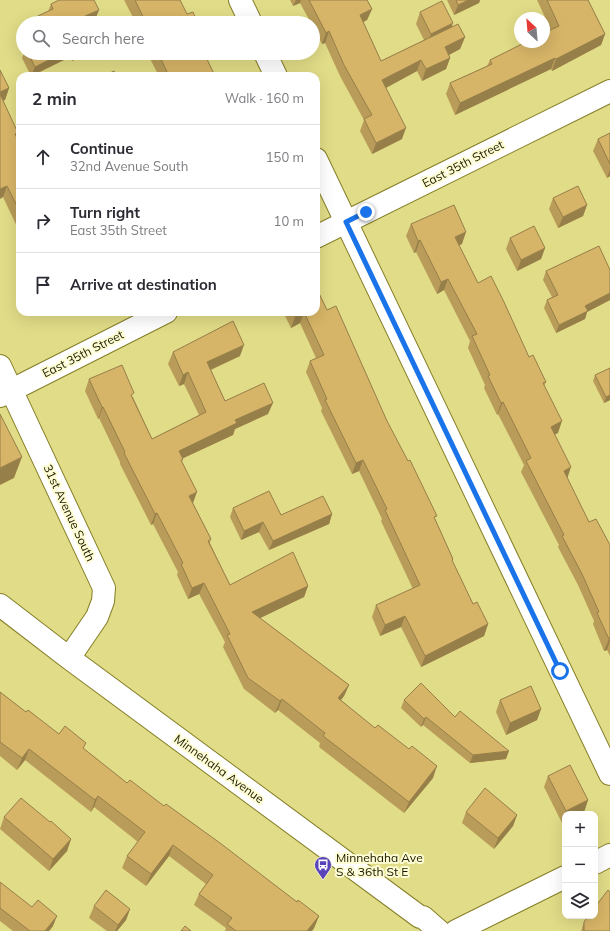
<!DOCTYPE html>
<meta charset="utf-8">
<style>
:root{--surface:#fff;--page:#f7f7f7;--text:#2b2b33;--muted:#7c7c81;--line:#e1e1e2}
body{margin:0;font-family:Mulish,sans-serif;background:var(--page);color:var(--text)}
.controls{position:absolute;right:12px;bottom:12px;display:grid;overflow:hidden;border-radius:8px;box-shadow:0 4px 16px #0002}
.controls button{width:36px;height:36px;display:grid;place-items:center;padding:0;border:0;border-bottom:1px solid var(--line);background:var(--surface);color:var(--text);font:20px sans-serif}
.compass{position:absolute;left:514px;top:12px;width:36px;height:36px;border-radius:50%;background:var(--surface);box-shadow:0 4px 16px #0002;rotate:334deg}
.stop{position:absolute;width:12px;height:12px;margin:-9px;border:3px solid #1a73e8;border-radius:50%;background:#fff}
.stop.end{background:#1a73e8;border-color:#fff;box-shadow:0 1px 4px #0008}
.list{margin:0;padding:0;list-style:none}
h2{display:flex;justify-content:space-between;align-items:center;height:52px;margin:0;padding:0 16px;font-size:17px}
h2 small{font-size:13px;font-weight:400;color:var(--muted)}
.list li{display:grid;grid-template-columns:26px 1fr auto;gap:12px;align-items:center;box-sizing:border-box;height:64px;padding:0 16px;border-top:1px solid var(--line)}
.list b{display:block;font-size:15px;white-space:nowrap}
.list p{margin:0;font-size:13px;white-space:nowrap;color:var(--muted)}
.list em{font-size:13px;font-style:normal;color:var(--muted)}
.icon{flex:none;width:22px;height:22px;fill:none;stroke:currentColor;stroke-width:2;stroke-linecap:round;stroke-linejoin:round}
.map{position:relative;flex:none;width:610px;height:931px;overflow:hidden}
.search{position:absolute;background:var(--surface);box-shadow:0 4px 16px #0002;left:16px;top:16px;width:304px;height:44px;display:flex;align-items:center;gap:10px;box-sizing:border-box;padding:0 14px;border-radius:22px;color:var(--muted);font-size:15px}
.panel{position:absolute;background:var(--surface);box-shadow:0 4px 16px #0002;left:16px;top:72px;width:304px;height:244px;border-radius:12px}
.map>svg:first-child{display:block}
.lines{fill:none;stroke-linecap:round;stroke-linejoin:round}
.street-casing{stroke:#857f28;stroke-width:24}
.secondary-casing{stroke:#857f28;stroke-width:24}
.street{stroke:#fff;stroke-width:22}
.secondary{stroke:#fff;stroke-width:22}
.wall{fill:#b99c59}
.shaded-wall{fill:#967f49}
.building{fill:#d7b568;stroke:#967f49}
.route{stroke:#1a73e8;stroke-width:5}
.labels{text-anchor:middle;stroke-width:4;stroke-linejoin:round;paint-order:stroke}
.street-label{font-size:12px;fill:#1c1a01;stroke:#fdfcd2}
.poi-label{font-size:12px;fill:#1c1a01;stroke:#fdfcd2;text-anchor:start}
</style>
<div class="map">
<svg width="610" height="931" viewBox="0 0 610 931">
<rect width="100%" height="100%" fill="#e1dc87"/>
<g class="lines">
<defs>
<path id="street" d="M240,0L251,23
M265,53L276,76
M316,159L610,774
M595,863L610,855
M456,931L565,877"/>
<path id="secondary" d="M316,237L610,91
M0,366L104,588L103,601L97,617L69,658
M0,396L166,312
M0,605L69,658L420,917H423L439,931"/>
</defs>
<!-- street casing -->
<use href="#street" class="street-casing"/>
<!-- secondary casing -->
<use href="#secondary" class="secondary-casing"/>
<!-- street -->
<use href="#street" class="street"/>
<!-- secondary -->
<use href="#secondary" class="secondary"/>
</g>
<!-- wall -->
<path class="wall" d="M124,0H180L187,14L198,23H136Z
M290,0H367L372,9L367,20L363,22L381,61L424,40L416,24L420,12L452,26L465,37L460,49L449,55L450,58L446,69L422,81L417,71L386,88L402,139L372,154L360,131L364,120L340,76L325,43L322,44L313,27V23H311L300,3L293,6Z
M447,0H480L479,3L454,15Z
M537,0H588L605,34L601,45L552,71L551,69L455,115L446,94L450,83L487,66L490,60L551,30Z
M51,4L95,20L89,22V23H26L27,21L48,12Z
M24,53H88L72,61L70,57L32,76H31L22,58Z
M147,53H204L215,76H159Z
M0,70L9,88L5,100H3L17,137L20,144V233L3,197Z
M610,133V176L607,178L593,151L598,139Z
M553,198L587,205L583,216L558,228L549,209Z
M411,224L462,244L459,245L478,283L546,382L544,386L558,433L555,434L567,479L589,522L610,545V656L607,650L604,651L593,624L594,621L578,585L558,547L559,545L521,472L524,465L498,414L497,415L484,388L485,385L468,348L470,341L444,290L437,294L416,252L414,253L406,236Z
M510,238L545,248L541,259L517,271L506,249Z
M610,270V300L587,312L585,319L556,333L544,308L547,300L552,297L543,280L546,271Z
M327,310L387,421L435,519L453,559L452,561L473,604L488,624L484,636L421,667L401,627L380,636L372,617L376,605L413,589L381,521L382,519L359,471L352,474L321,411L322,408L306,372L310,361L316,358L300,323L291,328L283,312H316Z
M173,352L240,356L211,370L225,401L268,414L235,429L233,435L183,458L182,462L193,503L211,539L210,543L230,585L308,586L304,597L260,618L349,685L344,696L341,700L433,778L404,813L319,747L320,743L278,710L275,713L244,689L223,647L225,642L199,594L188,599L177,575L178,572L153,524L151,525L120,464V462L99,418L98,419L85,391L89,379L133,397L152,439L199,415L184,384L179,386L168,364Z
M595,375L610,400L604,403L593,381Z
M233,508L281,515L332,514L329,524L269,550L259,532L241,540L230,517Z
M0,692L26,712L59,734L84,749L127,783L164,806L297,902L319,916L314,928L312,931H225L226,928L194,905L199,894L206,884L169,856L146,886L122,868L127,856L138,842L94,807L91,812L25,760L17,770L0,756Z
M404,700L455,717L506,759L470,763L423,725L421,727L401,708Z
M500,700L541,709L537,720L506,735L496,712Z
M548,776L588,800L584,812L579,814H565V821L562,823L544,787Z
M466,812L517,815L513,826L494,849L462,823Z
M4,817L50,822L71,839L67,851L49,871L0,829Z
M0,876V882L53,926L49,931H13L0,921Z
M94,906L130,909L126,920L117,931H107L89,918Z
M584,922L610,931H581Z"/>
<!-- shaded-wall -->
<path class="shaded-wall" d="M296,0H301L300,3L293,6Z
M469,0H480L479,3L454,15L458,5Z
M372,9L367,20L356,26L360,15Z
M99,10L95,20L88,23L85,16Z
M453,23L449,35L426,46L431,34Z
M329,31L325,43L322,44L326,33Z
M605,34L601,45L552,71L556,59Z
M465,37L460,49L441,59L445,47Z
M63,53H72L70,57L31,76L35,67Z
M75,53H88L72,61Z
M450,58L446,69L422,81L426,69Z
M555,58L551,69L455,115L460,103Z
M421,60L417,71L378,92L382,80Z
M9,88L5,100L0,102V92Z
M406,128L402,139L372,154L376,143Z
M610,169V176L607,178Z
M7,186L3,197L0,199V189Z
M587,205L583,216L558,228L563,217Z
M466,232L462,244L451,249L455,237Z
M420,240L416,252L414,253L418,241Z
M545,248L541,259L517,271L521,260Z
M448,279L444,290L437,294L441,282Z
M610,293V300L587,312L585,319L556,333L559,325L585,306Z
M304,312L300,323L291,328L295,317Z
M244,345L240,356L203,373L207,362Z
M188,372L184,384L179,386L183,375Z
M610,395V400L604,403L606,397Z
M503,402L498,414L497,415L501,403Z
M273,403L268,414L235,429L233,435L175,462L179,451L235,420Z
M102,407H103L99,418L98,419Z
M562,421L558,433L547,438L551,427Z
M22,457L14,478L0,485V468Z
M363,460L359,471L352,474L356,463Z
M571,467L567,479L564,471Z
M197,492L193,503L189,496Z
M157,513L153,524L151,525L155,514Z
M332,514L329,524L269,550L273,541Z
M263,522L259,532L241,540L244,531Z
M204,583L199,594L188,599L192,588Z
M308,586L304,597L248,624L252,612Z
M405,616L401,627L380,636L385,625Z
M488,624L484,636L421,667L425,656Z
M610,638V641L607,650L604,651L609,639Z
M349,685L344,696L334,709L338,698Z
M282,699L278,710L275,713L280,701Z
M541,709L537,720L506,735L510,723Z
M426,717L423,725L421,727L424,719Z
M29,749L25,760L17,770L22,758Z
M509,751L506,759L470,763L473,755Z
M437,766L433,778L404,813L409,802Z
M98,796L94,807L91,812L95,800Z
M588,800L584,812L579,814H565L566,811Z
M517,815L513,826L494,849L498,838Z
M565,815V821L562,823Z
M71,839L67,851L49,871L53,859Z
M173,845L169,856L146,886L151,874Z
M130,909L126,920L117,931H115L118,925Z
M57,916L53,926L49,931H45Z
M319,916L314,928L312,931H307Z"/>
<!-- building -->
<path class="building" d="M59,0H94L99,10L85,16L89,23H28L27,21L53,9L51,4Z
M135,0H180L187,14L193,12L198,23H146Z
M309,0H367L372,9L360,15L381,61L458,24L465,37L445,47L450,58L426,69L421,60L382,80L406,128L376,143L364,119L372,115L344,65L329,31L326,33Z
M456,0H469L458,5Z
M547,0H588L605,34L556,59L555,58L460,103L450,83L492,64L490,60L526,42H544V33L559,26Z
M442,1L453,23L431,34L420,12Z
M28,53H63L35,67Z
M158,53H204L215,76H169Z
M0,70L9,88L0,92Z
M114,71L116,76H104Z
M0,94L18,133L15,134L20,144V212L7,186L0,189Z
M610,133V164L598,139Z
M578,186L587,205L563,217L553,198Z
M454,205L466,232L455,237L478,283L491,276L504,302L529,357L533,355L546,382L543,383L562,421L551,427L571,467L564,471L589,522L596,519L610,545V638L609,639L597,613L599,612L582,574L562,536L564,535L526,461L531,458L503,402L501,403L488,376L490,375L472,336L477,334L448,279L441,282L420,240L418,241L411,224Z
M534,226L545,248L521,260L510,238Z
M599,246L610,270V293L585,306L588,311L559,325L547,300L558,295L546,271Z
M316,287L327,310L336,306L387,421L408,461L410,460L437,516L434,517L453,559L452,560L473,604L477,602L488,624L425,656L405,616L385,625L376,605L420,585L385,510L387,509L363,460L356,463L325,400L327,399L310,361L324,355L304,312H316Z
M293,312H304L295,317Z
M233,321L244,345L207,362L225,401L264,383L273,403L235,420L237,423L179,451L183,459L181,460L197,492L189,496L211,539L208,541L230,585L293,552L308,586L252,612L349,685L338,698L375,728L378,725L409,749L412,746L437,766L409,802L323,736L325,733L282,699L280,701L248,678L227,635L230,634L204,583L192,588L181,564L183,563L157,513L155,514L124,453L125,452L103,407H102L89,379L122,365L134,393L131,395L152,439L206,412L188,372L183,375L173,352Z
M610,368V395L606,397L595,375Z
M0,414L22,457L0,468Z
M269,491L281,515L323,496L332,514L273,541L263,522L244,531L233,508Z
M421,683L455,717L460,711L509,751L473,755L426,717L424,719L404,700Z
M531,686L541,709L510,723L500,700Z
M0,692L26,712L28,710L59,734L65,726L86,743L83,748L127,783L130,780L164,806L166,804L220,843L297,902L298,900L319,916L307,931H236L227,924L232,918L199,894L213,875L173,845L151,874L127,856L145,832L98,796L95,800L29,749L22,758L0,742Z
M570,765L588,800L566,811L548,776Z
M485,788L517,815L498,838L466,812Z
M21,798L50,822L51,821L71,839L53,859L4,817Z
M0,882L32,907L38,900L57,916L45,931H30L0,908Z
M106,890L130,909L118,925L94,906Z
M608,890L610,892V931H584V922L588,916H595V907Z
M185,926L191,931H181Z"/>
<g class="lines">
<!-- route -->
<path class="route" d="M366,212L346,222L560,671"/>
</g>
<!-- icons -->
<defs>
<symbol id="bus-pin" viewBox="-11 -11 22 30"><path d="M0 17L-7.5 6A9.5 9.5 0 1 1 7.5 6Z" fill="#5943bb" stroke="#fdfcd2"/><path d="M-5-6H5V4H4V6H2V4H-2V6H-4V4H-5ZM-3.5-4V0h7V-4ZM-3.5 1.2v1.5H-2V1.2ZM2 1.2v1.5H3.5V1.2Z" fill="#fff"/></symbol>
</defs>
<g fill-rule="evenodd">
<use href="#bus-pin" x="313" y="855" width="20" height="27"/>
</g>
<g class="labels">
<!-- street labels -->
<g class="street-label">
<text transform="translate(463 164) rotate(-27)" y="4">East 35th Street</text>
<text transform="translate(83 354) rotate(-27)" y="4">East 35th Street</text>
<text transform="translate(69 513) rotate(65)" y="4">31st Avenue South</text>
<text transform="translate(219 769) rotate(36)" y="4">Minnehaha Avenue</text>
</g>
<!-- poi labels -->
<g class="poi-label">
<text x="336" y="862">Minnehaha Ave<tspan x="336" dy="14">S &amp; 36th St E</tspan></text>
</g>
</g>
</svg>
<div class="controls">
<button>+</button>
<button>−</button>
<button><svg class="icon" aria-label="layers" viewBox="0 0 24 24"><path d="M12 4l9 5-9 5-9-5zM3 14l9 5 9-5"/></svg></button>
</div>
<svg class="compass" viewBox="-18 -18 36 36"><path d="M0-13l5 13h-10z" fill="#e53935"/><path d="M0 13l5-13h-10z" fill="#7c7c81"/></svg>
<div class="stop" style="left:560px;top:671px"></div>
<div class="stop end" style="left:366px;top:212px"></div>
<div class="search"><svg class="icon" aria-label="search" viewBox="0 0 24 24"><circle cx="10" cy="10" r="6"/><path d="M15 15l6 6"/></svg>Search here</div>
<section class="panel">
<h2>2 min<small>Walk · 160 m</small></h2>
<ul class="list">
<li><svg class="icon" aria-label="ahead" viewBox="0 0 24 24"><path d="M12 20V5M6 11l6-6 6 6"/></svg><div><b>Continue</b><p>32nd Avenue South</p></div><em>150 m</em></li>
<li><svg class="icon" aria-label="right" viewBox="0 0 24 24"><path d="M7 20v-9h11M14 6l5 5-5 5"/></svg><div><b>Turn right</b><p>East 35th Street</p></div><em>10 m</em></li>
<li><svg class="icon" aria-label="arrive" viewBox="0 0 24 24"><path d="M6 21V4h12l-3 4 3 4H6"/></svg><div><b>Arrive at destination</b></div></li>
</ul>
</section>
</div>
